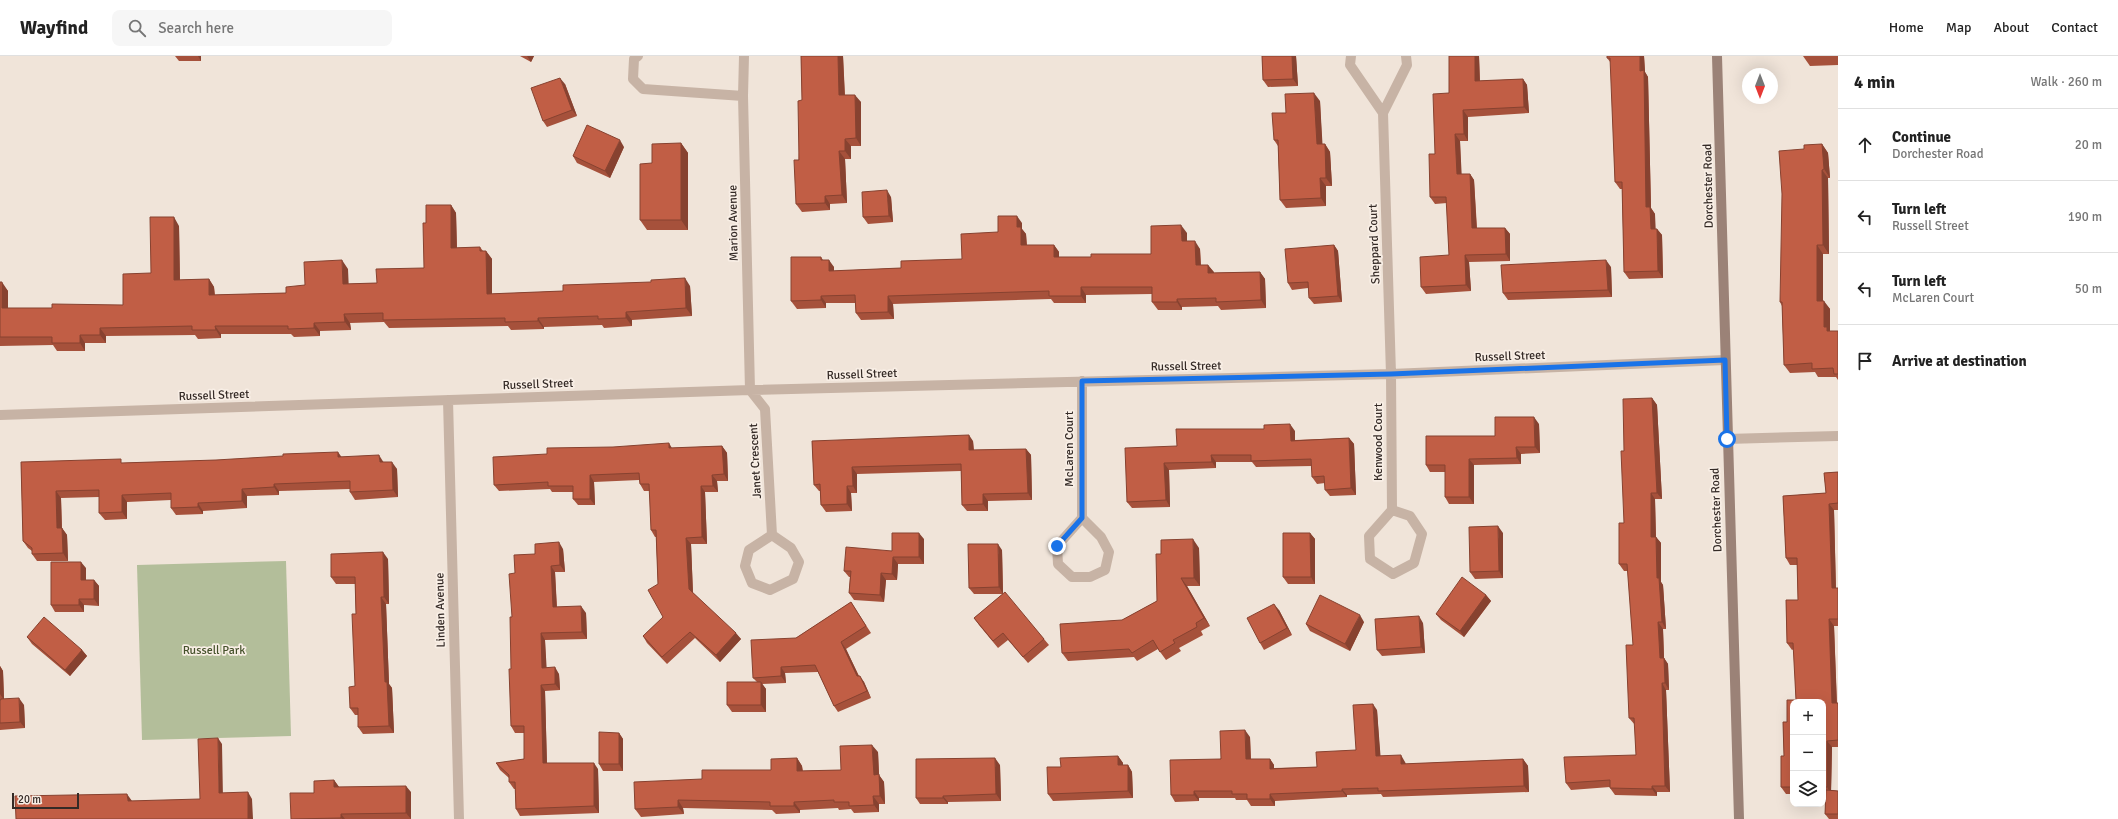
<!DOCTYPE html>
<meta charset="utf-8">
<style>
:root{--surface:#fff;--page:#f6f6f6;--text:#222;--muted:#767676;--line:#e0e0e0}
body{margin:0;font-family:Signika,sans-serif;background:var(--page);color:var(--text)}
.controls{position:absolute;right:12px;bottom:12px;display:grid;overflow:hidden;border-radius:8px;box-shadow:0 4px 16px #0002}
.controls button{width:36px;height:36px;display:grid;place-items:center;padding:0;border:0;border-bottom:1px solid var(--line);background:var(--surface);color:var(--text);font:20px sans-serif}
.compass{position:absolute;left:1742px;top:12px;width:36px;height:36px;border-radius:50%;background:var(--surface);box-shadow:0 4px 16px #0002;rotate:180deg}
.scale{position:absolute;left:12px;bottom:10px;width:67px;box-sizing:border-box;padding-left:4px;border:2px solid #342a26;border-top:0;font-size:11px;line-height:14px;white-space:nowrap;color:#342a26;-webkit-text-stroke:3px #f8eee5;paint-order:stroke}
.stop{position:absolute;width:12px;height:12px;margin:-9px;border:3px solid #1a73e8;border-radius:50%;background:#fff}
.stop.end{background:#1a73e8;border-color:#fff;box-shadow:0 1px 4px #0008}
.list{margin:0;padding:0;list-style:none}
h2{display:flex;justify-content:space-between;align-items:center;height:52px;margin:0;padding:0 16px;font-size:17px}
h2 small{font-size:13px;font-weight:400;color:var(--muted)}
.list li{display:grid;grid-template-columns:26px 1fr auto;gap:12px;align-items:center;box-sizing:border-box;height:72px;padding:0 16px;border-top:1px solid var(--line)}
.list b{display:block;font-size:15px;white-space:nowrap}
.list p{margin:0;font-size:13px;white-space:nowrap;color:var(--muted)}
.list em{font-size:13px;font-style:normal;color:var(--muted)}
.icon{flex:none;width:22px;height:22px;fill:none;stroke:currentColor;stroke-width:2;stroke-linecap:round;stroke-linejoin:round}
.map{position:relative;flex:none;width:1838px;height:763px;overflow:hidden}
header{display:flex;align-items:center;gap:24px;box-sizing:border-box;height:56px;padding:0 20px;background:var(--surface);border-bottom:1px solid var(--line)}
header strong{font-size:19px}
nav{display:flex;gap:22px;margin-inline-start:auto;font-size:14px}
.search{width:280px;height:36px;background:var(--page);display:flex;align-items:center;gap:10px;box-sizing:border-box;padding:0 14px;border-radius:8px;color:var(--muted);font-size:15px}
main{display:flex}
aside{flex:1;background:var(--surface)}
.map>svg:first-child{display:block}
.green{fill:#b3be9a}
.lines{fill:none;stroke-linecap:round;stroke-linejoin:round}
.minor{stroke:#c7b3a5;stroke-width:10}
.tertiary{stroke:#c7b3a5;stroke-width:10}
.secondary{stroke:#9b8277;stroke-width:10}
.wall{fill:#a6513b}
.shaded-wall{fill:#874230}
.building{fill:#c15e45;stroke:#874230}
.route{stroke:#1a73e8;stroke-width:5}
.labels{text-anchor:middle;stroke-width:3.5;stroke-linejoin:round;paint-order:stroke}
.street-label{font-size:12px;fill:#342a26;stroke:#f8eee5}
.park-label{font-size:12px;fill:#45512b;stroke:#f8eee5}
</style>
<header>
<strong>Wayfind</strong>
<div class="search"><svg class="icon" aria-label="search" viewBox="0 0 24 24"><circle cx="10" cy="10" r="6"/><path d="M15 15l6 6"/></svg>Search here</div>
<nav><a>Home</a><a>Map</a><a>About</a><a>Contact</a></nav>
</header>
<main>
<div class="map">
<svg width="1838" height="763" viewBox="0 0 1838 763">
<rect width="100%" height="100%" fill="#f0e4d9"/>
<!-- green -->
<path class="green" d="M286,505L291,680L142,684L137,509Z"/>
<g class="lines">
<!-- minor -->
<path class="minor" d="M638,0L634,3L633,23L643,33L743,40
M744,0L743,40L750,334
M1351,0L1350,9L1383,57
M1082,325V462L1057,490L1058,508L1072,521H1090L1105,514L1109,496L1101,481L1082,462
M750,334L765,353L772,479L749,494L745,510L752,527L770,534L793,523L799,506L791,492L772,479
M448,344L459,763
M0,359L750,334L1391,318L1725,304
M1392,454L1410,460L1422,478L1414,507L1393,518L1370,503L1369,480L1392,454L1391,318L1383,57L1407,9L1406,0"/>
<!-- tertiary -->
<path class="tertiary" d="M1727,383L1838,380"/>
<!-- secondary -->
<path class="secondary" d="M1717,0L1739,763"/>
</g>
<!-- wall -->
<path class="wall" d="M175,0H201V5H179Z
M520,0H534L531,6Z
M801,0H843L845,39L861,46V90H851V103H845L847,147L830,148V154L802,156L796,148L802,44Z
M1262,0H1296L1298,30L1268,31L1263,24Z
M1479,0L1480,25L1523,23L1527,29L1529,57L1468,61V85H1460L1461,118H1470L1474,124L1477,172H1505L1510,178V205L1469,206L1471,235L1426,238L1421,231L1449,199L1447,147L1435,148L1430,141L1449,37Z
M1607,0H1644L1645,16L1648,21L1651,152L1655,158V173H1657L1662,179L1663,222L1629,223L1624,216L1622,133H1620L1615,126L1611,7L1607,2Z
M1803,0H1838V9L1810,10Z
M565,28L577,60L547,71L543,65Z
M1320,45L1322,88H1325L1330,96L1332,130H1326V150L1286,152L1280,144L1278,90L1274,84L1286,57Z
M681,87L688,97V174H647L640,164L652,107Z
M1822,88L1828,97L1830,122H1828L1829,198H1823V245L1830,253V275H1838V324L1836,321H1818L1815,316L1790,317L1784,309L1782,250L1780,246L1804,93Z
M624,91L610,122L577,107L573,100Z
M891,141L893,166L868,168L863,161Z
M451,149L456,157L457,192L480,191L483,195H486L492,203V238L690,230L692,260L632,264V270L604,272L602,269L544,271V273L511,274L508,270L389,272L384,266L350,267L351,274L320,275V280L294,281L291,278H221V282L198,283L195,279L106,280V287H85V295H57L53,289L0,290V226L8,235V252H52L123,249L151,217L179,170L180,224L209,223L214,231L215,239L286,237L348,213V228L377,227L424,212L426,167Z
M1022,167V173L1026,178L1027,189H1054L1059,196V201H1091L1151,198L1187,177V185L1200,193L1201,209H1208L1214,217L1260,216L1265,223L1266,252L1221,254L1218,250L1182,251V254H1158L1152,246V238L1086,239V247H1054L1051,243L893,248L894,263L861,264L856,257L855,247H826V252L797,253L791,245L821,201L823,204L834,211V215L901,212L962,203L998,176Z
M1334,189L1338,195L1342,246L1314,248L1309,242L1308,232L1292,234L1288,227Z
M1611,211L1612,241L1508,244L1503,237Z
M1652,342L1657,349L1662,443H1655L1656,481L1661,487V526L1663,529L1666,573H1663L1664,602L1668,608L1669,634H1666L1670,736H1657V740L1615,739L1610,732V731L1571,734L1566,727L1636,699L1635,669L1629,662L1633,589L1628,515H1624L1619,508L1624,467V395Z
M1539,368L1540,397L1521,398V408L1474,409V448H1449L1445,441V416H1430L1426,409L1495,380Z
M1295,375V384L1349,382L1354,388L1356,439L1330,440L1325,434V427L1317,428L1312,421V410L1256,411L1252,406H1216V412L1169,414L1170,451L1132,452L1127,446L1177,390Z
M812,385H973L974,394L1026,393L1031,399L1032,444L988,445V455H967L962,449L961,415L857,418V437H851L852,455L826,456L821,449L820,435H819L814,429Z
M722,390L727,397L728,425H717L718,436H705L707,488H691L693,537L741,583L720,606L695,582L667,608L647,587L643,580L663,561L658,528L656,481H655L651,474L650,435H644L640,428L639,424L594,426L595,449H578L573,443V436H552L550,433L499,435L494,429L672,392Z
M341,401L384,406L397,413L398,441L355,444L350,436V433L279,435V439L247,440V452L203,455V458L176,459L171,452V444L127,446V463L105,464L99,457V441L61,442L62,472L67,479L68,505H37L32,498V495L28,492L23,485L21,406L123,407Z
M1838,416V454H1834L1836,532H1838V570H1834L1837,647H1838V691H1832L1831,734L1838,735V763H1829L1825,758L1826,738H1823V646H1793V738H1786L1781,731V700H1784L1783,666H1787V644H1796L1794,593L1792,594L1787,587L1786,544H1798L1797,509H1790L1786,502L1783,440L1826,437L1824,417Z
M1310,477L1315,483V528H1288L1283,521Z
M1503,477V522L1475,523L1470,516Z
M924,483V508H898L897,524H886L884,546L854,544L849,537L850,521H849L844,515L892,495Z
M1199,492L1200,530H1187L1210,570L1201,575L1203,579L1179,592L1181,595L1166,604L1158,593L1137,605L1134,601L1068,605L1062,597L1157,545L1161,498Z
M563,493L565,516H555L557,551L586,557L587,583L545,584L546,611L559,618L560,634L545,635L547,707L598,713L599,757L520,760L516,753L515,733H514L509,726V722L500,714L496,707L524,703V677H515L511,670L512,561L515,517L535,498Z
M1002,494L1003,538L1044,583L1049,589L1028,607L1008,584L998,592L979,569L974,562L1003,538H974L969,532Z
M388,503L389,548H386L389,628L392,632L394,677L363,678L358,671V659H355L350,652L355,630L356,558L355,528H336L331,521Z
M86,512V524H94L99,530V550L84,549V556H55L51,549Z
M1486,539L1491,545L1464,581L1441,564L1436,558Z
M851,546L871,577L846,593L859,620L864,626L871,642L838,656L834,650L818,616L785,617L786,627L762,628L766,633V656H732L727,649L757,626L753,622L796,582Z
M1279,554L1292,579L1264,594L1260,587Z
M1364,566L1350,595L1310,575L1306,568Z
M1423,567L1425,597L1382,600L1377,594Z
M27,581L82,594L87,600L70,620L32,588Z
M0,610L3,615L4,643L24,649L25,672L0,674V645L1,644H0Z
M1377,654L1380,700L1405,706L1406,708L1523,703L1528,710L1529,736L1383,741L1381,738L1347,739V741L1275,745V750H1251L1247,744H1236L1235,742H1199V745L1175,746L1171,739L1250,681L1251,703H1270L1274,709V712L1317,711L1356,694Z
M619,677L623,683V715H603L599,708Z
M878,696L879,719L884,726L885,748H879V756L854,757L851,753L839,754L838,752L800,754V757L776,758L772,754L683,752L684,758L641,761L635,753L702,723L771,714L797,702L802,710L803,715L841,714Z
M1118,700L1123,707V709H1128L1132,716L1133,742L1053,745L1048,738L1061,711Z
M1000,709L1001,745L948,746V748H920L916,742Z
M334,724L339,731L411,736V763H291L314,737Z"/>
<!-- shaded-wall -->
<path class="shaded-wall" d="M198,0H201V5Z
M527,0H534L531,6Z
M838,0H843L845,47L839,39Z
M1292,0H1296L1298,30L1293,23Z
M1475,0H1479L1480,32L1475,25Z
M1640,0H1644L1645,16L1648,21L1651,152L1655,158L1656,180L1651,173L1646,151Z
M560,22L565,28L577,60L572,54Z
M1523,23L1527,29L1529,57L1524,51Z
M1314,37L1320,45L1323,97L1317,88Z
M855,39L861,46V90L856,82Z
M1463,54L1468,61V85L1464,78Z
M1455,78L1460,85L1462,125L1457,118Z
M845,83L851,90V103L845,95Z
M620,84L624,91L610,122L605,115Z
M681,87L688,97V174L681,164Z
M1325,88L1330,96L1332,130L1326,122Z
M1822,88L1828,97L1830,122L1824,113Z
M839,95L845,103L847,147L842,139Z
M1822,114L1828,122L1829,198L1823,189Z
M1470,118L1474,124L1477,179L1472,172Z
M1320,122L1326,130V150L1321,142Z
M887,134L891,141L893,166L889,160Z
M825,140L830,148V154L825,147Z
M451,149L456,157L457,200L451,192Z
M1017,160L1022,167V173L1026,178L1027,197L1021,189L1017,171Z
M174,161L179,170L180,232L174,224Z
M1181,169L1187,177V193L1182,185Z
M1505,172L1510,178V205L1506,198Z
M1657,173L1662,179L1663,222L1658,215Z
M1195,185L1200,193L1201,216L1196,209Z
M1054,189L1059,196V209L1054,201Z
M1334,189L1338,195L1342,246L1338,240Z
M1817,189L1823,198V253L1817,245Z
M486,195L492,203V246L487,238Z
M1465,199L1469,206L1471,235L1466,229Z
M342,204L348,213L349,236L343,228Z
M829,204L834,211V223L829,215Z
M1606,204L1611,211L1612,241L1608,234Z
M1208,209L1214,216V225L1208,217Z
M1260,216L1265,223L1266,252L1261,244Z
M685,222L690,230L692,260L686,252Z
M209,223L214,231L215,247L209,239Z
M2,226L8,235V260L2,252Z
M1081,231L1086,239V247L1081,240Z
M821,240L826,247V252L821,244Z
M888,240L893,248L894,263L888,256Z
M1177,243L1182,251V254L1177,246Z
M1824,245L1830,253V275L1833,284L1824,271Z
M626,256L632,264V270L626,262Z
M344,258L350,267L351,274L345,266Z
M538,262L544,271V273L538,265Z
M314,267L320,275V280L314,272Z
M215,270L221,278V282L216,274Z
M100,272L106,280V287L100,279Z
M80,279L85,287V295L80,287Z
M1652,342L1657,349L1662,443L1657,437Z
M1534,361L1539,368L1540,397L1535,391Z
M1290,368L1295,375V391L1291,385Z
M969,379L973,385L974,401L969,394Z
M1349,382L1354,388L1356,439L1351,432Z
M669,387L673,394L669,392Z
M722,390L727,397L728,425L724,418Z
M1516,391L1521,398V408L1517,402Z
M1026,393L1031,399L1032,444L1028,437Z
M338,396L343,403L338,401Z
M379,399L384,407L380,406Z
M1211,399L1216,406V412L1212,406Z
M1469,403L1474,409V448L1469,441Z
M392,406L397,413L398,441L393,434Z
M1164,407L1169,414L1170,451L1166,444Z
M852,411L857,418V437L853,430Z
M590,419L594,426L595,449L590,443Z
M712,419L717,425L718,436L713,430Z
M274,428L279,435V439L274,431Z
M701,430L705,436L707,488L702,481Z
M847,430L851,437L852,455L847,448Z
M242,433L247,440V452L242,445Z
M56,435L61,442L62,479L57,472Z
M1651,437L1655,443L1656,487L1651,481Z
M983,438L988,445V455L983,448Z
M122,439L127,446V463L122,456Z
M198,447L203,455V458L198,451Z
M1829,448L1834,454L1836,539L1832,532Z
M1498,470L1503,477V522L1499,515Z
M62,472L67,479L68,505L63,497Z
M919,477L924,483V508L919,501Z
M1310,477L1315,483V528L1311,521Z
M1656,481L1661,487V526L1663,529L1666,573L1662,566L1657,522Z
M686,482L691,488L693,539L689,533Z
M1193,483L1199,492L1200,530L1194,522Z
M559,486L563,493L565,516L560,509Z
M998,488L1002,494L1003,538L999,531Z
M383,496L388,503L389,548L384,541Z
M893,501L898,508L897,524L892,518Z
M81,506L86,512V530L81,524Z
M551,510L555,516L557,558L553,551Z
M881,517L886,524L884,546L880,539Z
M1181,522L1187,530L1210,570L1204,562Z
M94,524L99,530V550L94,543Z
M1486,539L1491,545L1464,581L1460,575Z
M381,541L386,548L389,628L392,632L394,677L389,670L385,626Z
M79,543L84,549V556L79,549Z
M1274,548L1279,554L1292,579L1287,572Z
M581,550L586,557L587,583L582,576Z
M1360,559L1364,566L1350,595L1345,588Z
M1419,560L1423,567L1425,597L1421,591Z
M1829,563L1834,570L1837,654L1832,647Z
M1658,566L1663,573L1664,602L1668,608L1669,634L1665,627L1660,602Z
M541,577L545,584L547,618L542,612Z
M736,577L741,583L720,606L716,599Z
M841,586L846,593L862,627L857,620Z
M82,594L87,600L70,620L65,614Z
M0,610L3,615L4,644L0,638Z
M555,611L559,618L560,634L555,628Z
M781,611L785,617L786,627L781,620Z
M860,620L864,626L871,642L867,635Z
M761,626L766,633V656L761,649Z
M1662,627L1666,634L1670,736L1665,730Z
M541,629L545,635L547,713L543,707Z
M19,642L24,649L25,672L20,666Z
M1373,648L1377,654L1381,706L1376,700Z
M1245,674L1250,681L1251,710L1246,703Z
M619,677L623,683V715L619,708Z
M218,682L222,688L223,743L219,737Z
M1827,685L1832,691L1831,738L1827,731Z
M872,689L878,696L879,719L884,726L885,748L880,740L874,719Z
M1401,699L1405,706L1406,715L1401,708Z
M1118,700L1123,707V716L1118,709Z
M797,702L802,710L803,723L797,715Z
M995,702L1000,709L1001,745L996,738Z
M1270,703L1274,709V719L1270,713Z
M1523,703L1528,710L1529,736L1524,730Z
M594,707L598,713L599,757L594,750Z
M1128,709L1132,716L1133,742L1128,735Z
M334,724L339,731H334Z
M406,730L411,736V763L406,757Z
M1652,730L1657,736V740L1652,733Z
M1342,733L1347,739V741L1342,735Z
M1194,735L1199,742V745L1194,739Z
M248,736L252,743L253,763H248Z
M127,738L132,745H128Z
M1270,738L1275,745V750L1270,743Z
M873,740L879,748V756L874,749Z
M943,740L948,746V748L943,742Z
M678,744L683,752L684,758L678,751Z
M794,746L800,754V757L794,750Z
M341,758L345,763H342L341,762Z"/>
<!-- building -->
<path class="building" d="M801,0H838L839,39H855L856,82L845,83V95H839L842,139L825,140V147L796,148L794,104H799L798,45L802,44Z
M1262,0H1292L1293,23L1263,24Z
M1449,0H1475V25L1523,23L1524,51L1463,54L1464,78H1455L1457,118H1470L1472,172H1505L1506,198L1465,199L1466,229L1421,231L1420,201L1449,199L1446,141H1430L1429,98H1435L1433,38L1449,37Z
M1607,0H1640V15L1644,14L1646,151H1650L1651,173H1657L1658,215L1624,216L1622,126H1615L1610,2H1607Z
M560,22L572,54L543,65L531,32Z
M1314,37L1317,88H1325L1326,122H1320L1321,142L1280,144L1278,84H1274L1272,57H1286L1285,38Z
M587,69L620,84L605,115L573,100Z
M681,87V164H640V108L652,107V88Z
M1822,88L1824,113L1822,114L1823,189H1817V245H1824V271H1827V275H1838V318H1834L1833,312L1812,313V307L1784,309L1782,246H1780L1782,138L1779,95L1804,93V89Z
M887,134L889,160L863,161L862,136Z
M426,149H451V192L480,191V195H486L487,238L563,235V229L651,226V224L685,222L686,252L626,256V262L598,263V260L538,262V265L505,266V262L383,264V257L344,258L345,266L314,267V272L288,273V270H215L216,274H192V270L100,272V279H80V287H52V281H0V226H2V252H52V248L123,249V218L151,217L150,161H174V224L209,223V239L286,237V231L305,229L304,206L342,204L343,228L377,227L376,213L424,212L423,167H426Z
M998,160H1017V171H1021V189H1054V201H1091V198H1151V170L1181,169L1182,185H1195L1196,209H1208V217L1260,216L1261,244L1216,246V242L1177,243V246H1152V231H1081V240H1049V235L888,240V256L856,257L855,239L821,240V244L791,245V201H821V204H829V215L901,212V205L962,203L961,178L998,176Z
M1334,189L1338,240L1309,242L1308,226L1288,227L1285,193Z
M1606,204L1608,234L1503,237L1501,209Z
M1652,342L1657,437H1651V481H1656L1657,522H1659L1662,566H1658L1660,602H1664L1665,627H1662L1665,730H1652V733L1610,732V724L1566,727L1564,701L1636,699L1634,662H1629L1626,589H1633L1627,508H1619V467H1624L1621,395H1624L1623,343Z
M1495,361H1534L1535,391H1516L1517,402L1469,403V441H1445V409H1426V380H1495Z
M1290,368L1291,385L1349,382L1351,432L1325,434L1324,420L1312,421L1311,403L1251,405V399H1211L1212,406L1164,407L1166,444L1127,446L1125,392L1177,390L1176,373H1264V369Z
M969,379V394L1026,393L1028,437L983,438V448L962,449L961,408L852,411L853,430H847V448L821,449L820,428L814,429L812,385Z
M669,387V392L722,390L724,418L712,419L713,430H701L702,481L686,482L689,533L736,577L716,599L690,576L662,601L643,580L663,561L648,534L658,528L656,474H651L649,428H640L639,417L590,419V443H573V430H548V426L494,429L493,401L547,398V392L613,391Z
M338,396V401L379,399L380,406H392L393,434L350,436V425L274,428V431L242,433V445L198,447V451L171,452V437L122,439V456L99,457V434L56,435L57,472H62L63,497L32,498V492L23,485L21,406L121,403V407L216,404L283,400V398Z
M1838,416V447L1829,448L1832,532H1838V563H1829L1832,647H1838V684L1827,685V731H1823V646H1793V731H1781V700H1784L1783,666H1787V644H1796L1793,587H1787L1786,544H1798L1797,502H1786L1783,440L1826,437L1824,417Z
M1498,470L1499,515L1470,516L1469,471Z
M892,477H919V501H893L892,518L881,517L880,539L849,537L851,515H844L846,491L892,495Z
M1283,477H1310L1311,521H1283Z
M1193,483L1194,522H1181L1204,562L1196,567L1197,571L1173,584L1175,587L1160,596L1153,584L1132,597L1129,593L1062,597L1060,568L1122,564L1157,545L1156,498H1161V484Z
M559,486L560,509L551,510L553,551L581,550L582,576L541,577L542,612L555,611V628L541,629L543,707H594V750L516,753L515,726H509V719L496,707L524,703V670H511L509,613H511L510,561H512L509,518L515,517L514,499L535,498V488Z
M968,488H998L999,531L969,532Z
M383,496L384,541H381L385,626H387L389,670L358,671V652H350L349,631L355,630L352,558H356L355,521H331V498Z
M51,506H81V524H94V543H79V549H51Z
M1462,521L1486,539L1460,575L1436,558Z
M1005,536L1044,583L1023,601L1003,577L993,585L974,562Z
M1320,539L1360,559L1345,588L1306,568Z
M851,546L866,570L841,586L857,620H860L867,635L834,650L815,609L781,611V620L753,622L751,584L796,582Z
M1274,548L1287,572L1260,587L1247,562Z
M1419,560L1421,591L1377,594L1375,563Z
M44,561L82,594L65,614L27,581Z
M727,626H761V649H727Z
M19,642L20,666L0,667V645L1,643Z
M1373,648L1376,700L1401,699V708L1523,703L1524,730L1378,735V732L1342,733V735L1270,738V743H1247V738H1232V735H1194V739H1171L1170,704L1221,703L1220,675L1245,674L1246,703H1270V713L1317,711L1316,696L1356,694L1353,649Z
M599,676L619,677V708H599Z
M218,682L219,737L248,736V763H16L15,740L127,738L128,745L200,743L198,683Z
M872,689L874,719L879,718L880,740H873L874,749L849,750V746H834V744L794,746V750H770V746L678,744V751L635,753L634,726L702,723V714H771V703L797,702V715L841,714L840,690Z
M1118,700V709H1128V735L1048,738L1047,711H1061L1060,702Z
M995,702L996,738L943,740V742H916V703Z
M334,724V731L406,730V757L341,758V762L291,763L290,737H314V725Z
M1826,734L1838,735V758H1825Z"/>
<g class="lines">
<!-- route -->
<path class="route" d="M1057,490L1082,462V325L1391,318L1725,304L1727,383"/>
</g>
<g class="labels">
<!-- street labels -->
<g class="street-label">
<text transform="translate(1708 130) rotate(-91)" y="4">Dorchester Road</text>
<text transform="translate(733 167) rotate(-91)" y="4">Marion Avenue</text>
<text transform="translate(1374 188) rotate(-92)" y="4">Sheppard Court</text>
<text transform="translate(1510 300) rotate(-2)" y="4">Russell Street</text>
<text transform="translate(1186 310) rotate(-1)" y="4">Russell Street</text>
<text transform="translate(862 318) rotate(-2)" y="4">Russell Street</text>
<text transform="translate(538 328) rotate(-2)" y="4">Russell Street</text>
<text transform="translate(214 339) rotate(-2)" y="4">Russell Street</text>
<text transform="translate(1378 386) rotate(-90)" y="4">Kenwood Court</text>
<text transform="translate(1069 393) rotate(-90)" y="4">McLaren Court</text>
<text transform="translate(755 405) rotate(-93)" y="4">Janet Crescent</text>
<text transform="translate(1716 454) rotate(-92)" y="4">Dorchester Road</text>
<text transform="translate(440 554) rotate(-91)" y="4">Linden Avenue</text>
</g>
<!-- park labels -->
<g class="park-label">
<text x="214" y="598">Russell Park</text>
</g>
</g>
</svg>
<div class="controls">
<button>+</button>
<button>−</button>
<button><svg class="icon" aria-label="layers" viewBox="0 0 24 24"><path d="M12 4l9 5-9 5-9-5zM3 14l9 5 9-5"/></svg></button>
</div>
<svg class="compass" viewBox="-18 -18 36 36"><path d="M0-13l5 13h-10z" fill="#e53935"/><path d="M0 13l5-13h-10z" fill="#767676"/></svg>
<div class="scale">20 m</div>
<div class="stop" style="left:1727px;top:383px"></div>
<div class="stop end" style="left:1057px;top:490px"></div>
</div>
<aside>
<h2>4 min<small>Walk · 260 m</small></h2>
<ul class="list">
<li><svg class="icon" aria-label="ahead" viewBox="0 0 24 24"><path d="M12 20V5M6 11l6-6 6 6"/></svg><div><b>Continue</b><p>Dorchester Road</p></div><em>20 m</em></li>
<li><svg class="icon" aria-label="left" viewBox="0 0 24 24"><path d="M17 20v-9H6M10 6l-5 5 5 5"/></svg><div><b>Turn left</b><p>Russell Street</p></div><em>190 m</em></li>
<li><svg class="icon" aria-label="left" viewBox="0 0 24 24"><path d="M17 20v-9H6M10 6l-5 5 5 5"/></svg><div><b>Turn left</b><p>McLaren Court</p></div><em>50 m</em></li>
<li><svg class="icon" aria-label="arrive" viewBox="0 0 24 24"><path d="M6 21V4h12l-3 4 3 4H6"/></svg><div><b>Arrive at destination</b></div></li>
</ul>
</aside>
</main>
